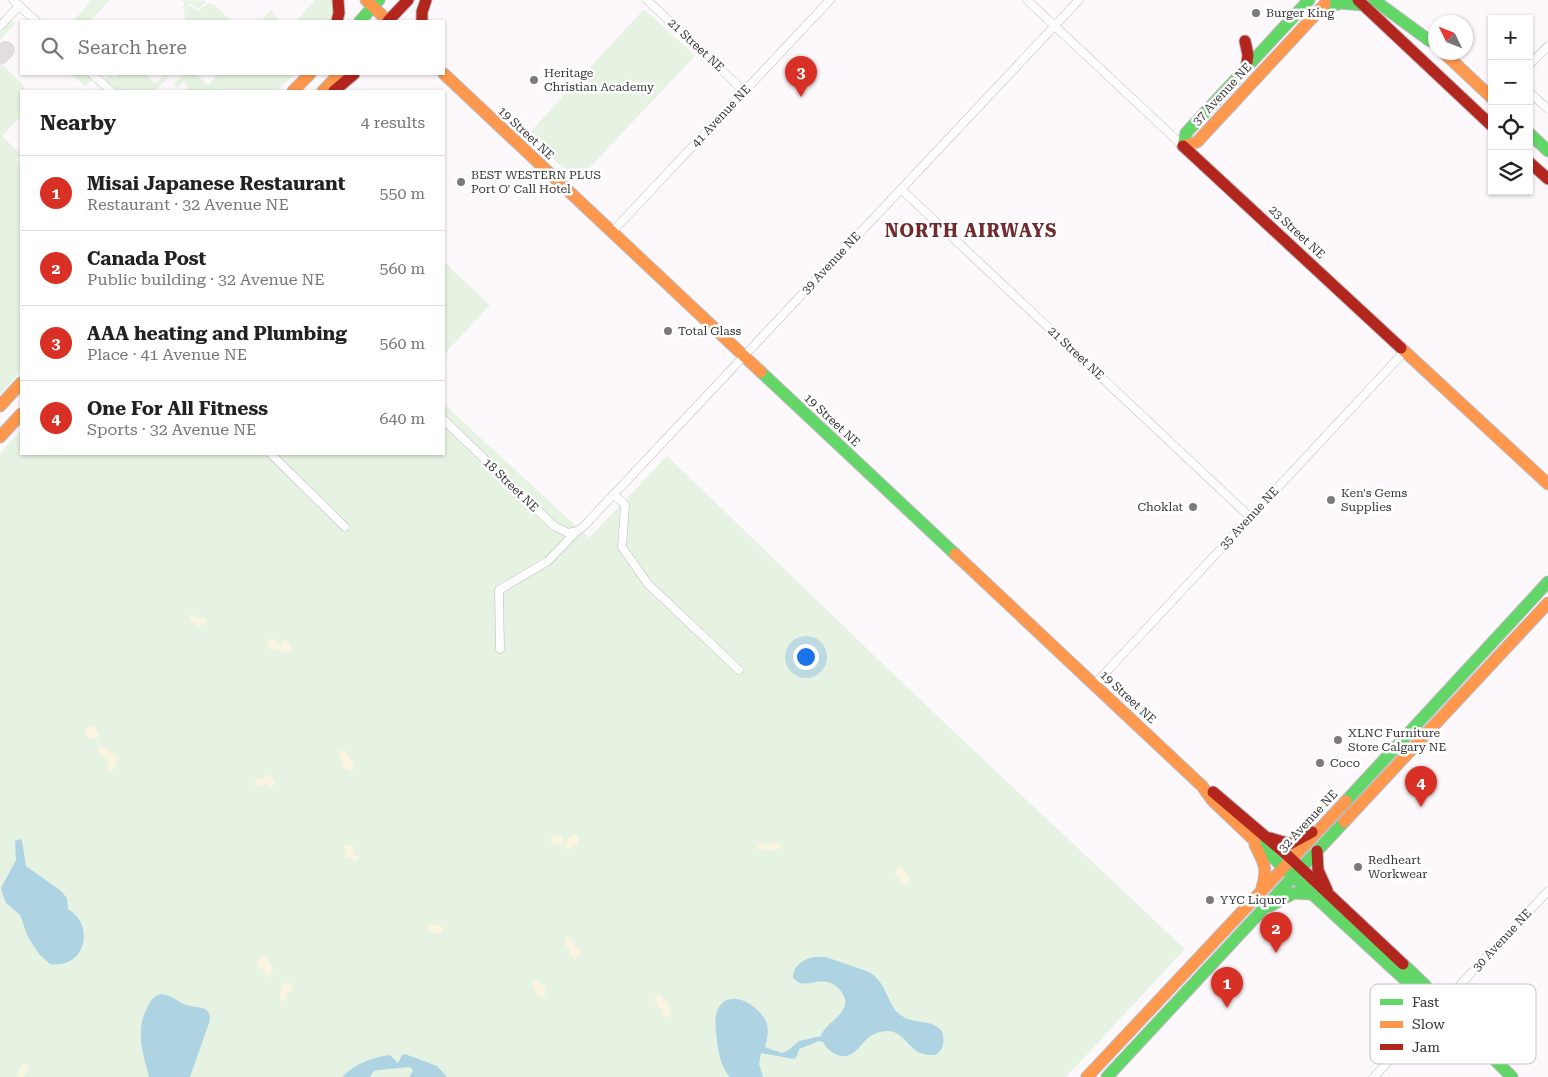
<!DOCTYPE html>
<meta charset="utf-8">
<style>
:root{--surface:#fff;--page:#f2f2f2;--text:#222;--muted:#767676;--line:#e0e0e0;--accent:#d93025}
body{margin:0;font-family:"Roboto Serif",serif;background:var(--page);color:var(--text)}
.controls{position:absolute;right:15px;top:15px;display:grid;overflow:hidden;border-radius:0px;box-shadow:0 1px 4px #0004}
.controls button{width:45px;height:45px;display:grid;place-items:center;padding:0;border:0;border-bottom:1px solid var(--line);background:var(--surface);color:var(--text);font:25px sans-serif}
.compass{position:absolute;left:1428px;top:15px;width:45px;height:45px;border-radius:50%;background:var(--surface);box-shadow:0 1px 4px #0004;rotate:313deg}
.you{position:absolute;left:805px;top:656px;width:18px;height:18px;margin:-12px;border:4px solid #fff;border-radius:50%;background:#1a73e8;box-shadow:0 0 0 8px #1a73e833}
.badge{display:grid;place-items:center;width:32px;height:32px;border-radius:50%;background:var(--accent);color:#fff;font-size:16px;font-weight:700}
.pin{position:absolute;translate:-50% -41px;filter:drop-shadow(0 1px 2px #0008)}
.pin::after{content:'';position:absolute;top:26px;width:18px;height:15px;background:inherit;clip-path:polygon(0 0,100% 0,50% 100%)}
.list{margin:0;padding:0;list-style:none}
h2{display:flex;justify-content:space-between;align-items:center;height:65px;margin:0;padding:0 20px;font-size:21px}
h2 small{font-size:16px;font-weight:400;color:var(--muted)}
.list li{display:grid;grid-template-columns:32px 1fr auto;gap:15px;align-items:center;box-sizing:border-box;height:75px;padding:0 20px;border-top:1px solid var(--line)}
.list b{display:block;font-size:19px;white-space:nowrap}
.list p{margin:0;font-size:16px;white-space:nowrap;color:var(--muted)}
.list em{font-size:16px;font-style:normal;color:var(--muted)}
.icon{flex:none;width:28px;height:28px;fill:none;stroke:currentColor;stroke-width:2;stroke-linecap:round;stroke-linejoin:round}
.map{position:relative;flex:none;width:1548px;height:1077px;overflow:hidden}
.search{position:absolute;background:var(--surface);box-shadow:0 1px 4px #0004;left:20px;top:20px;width:425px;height:55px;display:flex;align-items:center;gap:12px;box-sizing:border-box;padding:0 18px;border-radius:0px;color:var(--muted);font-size:19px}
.panel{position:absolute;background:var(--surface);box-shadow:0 1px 4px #0004;left:20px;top:90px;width:425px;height:365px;border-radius:0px}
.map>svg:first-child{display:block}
.green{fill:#e7f3e2}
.sand{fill:#fbf4e0}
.water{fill:#aed4e3}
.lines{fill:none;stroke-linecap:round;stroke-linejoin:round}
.taxiway{stroke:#e0dee0;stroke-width:18}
.street-casing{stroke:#bcb9bc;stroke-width:9}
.fast-casing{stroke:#bcb9bc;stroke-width:13}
.slow-casing{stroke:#bcb9bc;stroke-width:13}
.jam-casing{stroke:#bcb9bc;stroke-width:13}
.street{stroke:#fffefe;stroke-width:8}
.fast{stroke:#63d668;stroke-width:11}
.slow{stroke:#ff974d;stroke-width:11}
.jam{stroke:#b3261e;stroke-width:11}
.poi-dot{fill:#7b797b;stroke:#fff;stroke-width:2}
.labels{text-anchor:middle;stroke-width:5;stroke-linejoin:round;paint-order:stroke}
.poi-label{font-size:12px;fill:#363436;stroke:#fff;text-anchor:start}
.street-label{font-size:12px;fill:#363436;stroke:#fff}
.district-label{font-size:18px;font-weight:bold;letter-spacing:1px;fill:#712b2e;stroke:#fff}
.key{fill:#fff;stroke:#c3c2c3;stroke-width:1}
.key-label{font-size:14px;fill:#363436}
</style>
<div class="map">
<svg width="1548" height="1077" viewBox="0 0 1548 1077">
<rect width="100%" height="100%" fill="#fcf8fb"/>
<!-- green -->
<path class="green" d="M92,0H110L90,21H73Z
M182,0L206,1L199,9L190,3L184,9L182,7L185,4Z
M315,0H333V21H296Z
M207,4H213L232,21H186L183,12L189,5L198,11Z
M644,9L695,56L577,181L529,137L531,131Z
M271,10L280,21H261Z
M11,20L15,24L0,40V32Z
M2,65L22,83L25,91H21V116L2,136L21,154L17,160L21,165V371L0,394V67Z
M70,74H86L92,80L85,86Z
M110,74L115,79L120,74H145L155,83L164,74H166L168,78L155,91H117L105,80Z
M183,74H196L208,85L218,74H295L277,91H184L188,87L183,82L178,88L173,85Z
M444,262L490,305L444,354Z
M444,404L589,538L667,456L932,711L1185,949L1066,1077H0V453L21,430V454H444Z"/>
<!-- sand -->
<path class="sand" d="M192,614L198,619L202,617L206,619L205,624L197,627L194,623L189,619Z
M272,639L281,644L284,640H286L291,645V650L284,653L280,650L269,648L268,642Z
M91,726L94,727L100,733L97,739L90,738L85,733V729Z
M101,746L118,757L116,766L111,771L107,770L109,761L99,752V748Z
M340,750L345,751L354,764L352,771H348C342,767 343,760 339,754Z
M270,775L276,781L273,786L271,787L266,783L261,787L254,784L256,779H262Z
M561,835L564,840L562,845H556L551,842V837Z
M574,835H577L579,839L578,843L568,851L565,848L567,839Z
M777,842L782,845L779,849L775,851L768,849L759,851L757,847L760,843L769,845Z
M350,844L354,847L353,853L359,858L357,861H353L352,858L346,857L344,847Z
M898,867H901L910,879V883L903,885L899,882L900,877L895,873Z
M432,924L443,927L442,932L439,934L428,931L426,928L427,925Z
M567,937L570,938L576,947L580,950L581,953L575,959L570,955V949L565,945V939Z
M263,956H266L270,959L268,963L273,968L269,977L266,975L265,969L258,967L256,965Z
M534,980H537L540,984L546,988L545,996L541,997C537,994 533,988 532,983Z
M285,983H289L293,987L286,994V1000L281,1002L280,992L282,989V985Z
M657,995H661L663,1001H667L671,1012L667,1017H664L662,1010L654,1001L655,997Z
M23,1064H27L29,1068L23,1077H18L17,1073Z"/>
<!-- water -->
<path class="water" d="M20,839L22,841L26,866L61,891L67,898L68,909C96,925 85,970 50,964L39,954L28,937L20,915L6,903L2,893L1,888L16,860L15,841Z
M814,957H826L869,972C889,984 886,1006 902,1016C915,1025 930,1018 942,1031C945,1041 944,1050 935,1055C931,1055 927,1055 923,1054C907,1050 903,1026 880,1032C866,1035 863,1046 853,1053C842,1061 828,1052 823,1042L819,1041L799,1049L797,1056L794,1059L761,1053L759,1064L763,1077H730C721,1067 719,1055 717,1041C716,1032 714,1020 717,1011C728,985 761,1006 767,1024C769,1032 767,1040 765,1047L782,1053L787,1051L799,1041L821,1036C825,1021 858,1011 840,990C837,986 832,983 827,982C818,980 809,985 799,983L793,978C793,965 804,959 814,957Z
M160,994C170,994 177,1001 186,1005C196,1008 214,1005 209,1023L190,1077H149C143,1053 135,1031 147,1008C150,1001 153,997 160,994Z
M405,1054L437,1066L447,1077H409L413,1071L410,1067L379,1070L374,1071L370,1077H342C355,1064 372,1057 390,1055L398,1063L402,1055Z"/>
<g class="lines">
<!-- taxiway -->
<path class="taxiway" d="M0,56L6,50"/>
<defs>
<path id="street" d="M13,0L36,21
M647,0L744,91
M1027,0L1183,146
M0,26L19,6
M1529,65L1548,46
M92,74L111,91
M1529,92L1548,109
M901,189L1250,517
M612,232L830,0
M444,420L554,526L568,533L577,531L584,526L1079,0
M271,454L345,527
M613,494L625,505L622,547L648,584L739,670
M500,649L499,590L548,561L577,531
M1094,685L1404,352
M1374,1077L1548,891"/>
<path id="fast" d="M1374,0L1430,41
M1320,10L1341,3L1363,5
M360,21L379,0
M1529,133L1548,151
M1183,146L1186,133L1309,0
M761,372L955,554
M1346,801L1548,582
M1255,841L1418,992L1440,1006
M1270,906L1294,893L1311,894
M1403,964L1425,985L1440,1006L1512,1077
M1107,1077L1344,822"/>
<path id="slow" d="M366,0L388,21
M1443,52L1492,98
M444,74L761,372
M293,91L310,74
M323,91L339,74
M1183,146L1197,142L1325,4
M1401,348L1548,484
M0,406L21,383
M0,437L21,414
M955,554L1202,786L1212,800L1255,841
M1344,822L1548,603
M1255,845C1264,862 1268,869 1262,888
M1087,1077L1346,801"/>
<path id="jam" d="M1358,0L1492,126
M337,21L339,13L338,0
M388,21L408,0
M422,21V12L426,0
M1245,41L1248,55L1246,69
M334,91L354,74
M1183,146L1401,348
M1529,162L1548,179
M1213,792L1287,855L1403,964
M1270,838L1290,844L1312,832
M1317,851L1318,870L1327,890"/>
</defs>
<!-- street casing -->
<use href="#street" class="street-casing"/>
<!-- fast casing -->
<use href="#fast" class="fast-casing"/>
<!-- slow casing -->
<use href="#slow" class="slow-casing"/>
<!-- jam casing -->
<use href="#jam" class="jam-casing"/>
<!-- street -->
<use href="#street" class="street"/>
<!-- fast -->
<use href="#fast" class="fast"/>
<!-- slow -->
<use href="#slow" class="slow"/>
<!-- jam -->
<use href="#jam" class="jam"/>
</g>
<!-- markers -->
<g class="poi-dot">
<circle cx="1256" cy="13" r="5"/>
<circle cx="534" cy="80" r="5"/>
<circle cx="461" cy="182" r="5"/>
<circle cx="668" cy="331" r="5"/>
<circle cx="1331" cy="500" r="5"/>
<circle cx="1193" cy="507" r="5"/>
<circle cx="1338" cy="740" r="5"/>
<circle cx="1320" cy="763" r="5"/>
<circle cx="1358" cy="867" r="5"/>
<circle cx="1210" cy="900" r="5"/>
</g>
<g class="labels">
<!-- poi labels -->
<g class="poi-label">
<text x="1266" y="17">Burger King</text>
<text x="544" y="77">Heritage<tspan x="544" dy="14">Christian Academy</tspan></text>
<text x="471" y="179">BEST WESTERN PLUS<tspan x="471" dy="14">Port O' Call Hotel</tspan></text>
<text x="678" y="335">Total Glass</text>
<text x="1341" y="497">Ken's Gems<tspan x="1341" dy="14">Supplies</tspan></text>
<text x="1183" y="511" text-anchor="end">Choklat</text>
<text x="1348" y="737">XLNC Furniture<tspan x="1348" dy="14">Store Calgary NE</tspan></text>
<text x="1330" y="767">Coco</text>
<text x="1368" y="864">Redheart<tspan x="1368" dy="14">Workwear</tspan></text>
<text x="1220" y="904">YYC Liquor</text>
</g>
<!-- street labels -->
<g class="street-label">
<text transform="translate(696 45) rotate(43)" y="4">21 Street NE</text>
<text transform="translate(1222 94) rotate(-47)" y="4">37 Avenue NE</text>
<text transform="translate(721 116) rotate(-47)" y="4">41 Avenue NE</text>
<text transform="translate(526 133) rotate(43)" y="4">19 Street NE</text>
<text transform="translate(1297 232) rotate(43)" y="4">23 Street NE</text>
<text transform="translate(831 263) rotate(-47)" y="4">39 Avenue NE</text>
<text transform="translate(1076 353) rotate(43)" y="4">21 Street NE</text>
<text transform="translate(832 420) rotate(43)" y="4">19 Street NE</text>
<text transform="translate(511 485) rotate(44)" y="4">18 Street NE</text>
<text transform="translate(1249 518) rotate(-47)" y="4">35 Avenue NE</text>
<text transform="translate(1128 697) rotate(43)" y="4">19 Street NE</text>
<text transform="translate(1308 821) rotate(-47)" y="4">32 Avenue NE</text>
<text transform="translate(1502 940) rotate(-47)" y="4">30 Avenue NE</text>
</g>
<!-- district labels -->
<g class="district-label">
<text x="971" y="237">NORTH AIRWAYS</text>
</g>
</g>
<!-- legend -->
<rect x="1370" y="984" width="166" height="80" rx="8" class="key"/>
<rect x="1380" y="999" width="23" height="6" fill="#63d668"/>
<rect x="1380" y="1021" width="23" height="7" fill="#ff974d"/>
<rect x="1380" y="1044" width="23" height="6" fill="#b3261e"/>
<g class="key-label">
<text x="1412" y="1007">Fast</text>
<text x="1412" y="1029">Slow</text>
<text x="1412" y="1052">Jam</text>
</g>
</svg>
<div class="controls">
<button>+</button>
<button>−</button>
<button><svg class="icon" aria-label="locate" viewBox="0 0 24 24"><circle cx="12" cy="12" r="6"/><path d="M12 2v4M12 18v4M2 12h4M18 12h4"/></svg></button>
<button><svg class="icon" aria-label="layers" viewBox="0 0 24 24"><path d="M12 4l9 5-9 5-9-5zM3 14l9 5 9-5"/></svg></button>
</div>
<svg class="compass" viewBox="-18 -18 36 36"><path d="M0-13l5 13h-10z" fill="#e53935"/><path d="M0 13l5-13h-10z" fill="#767676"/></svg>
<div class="you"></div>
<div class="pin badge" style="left:1227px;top:1008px">1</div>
<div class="pin badge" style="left:1276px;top:953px">2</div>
<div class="pin badge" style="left:801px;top:97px">3</div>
<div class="pin badge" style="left:1421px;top:807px">4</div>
<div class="search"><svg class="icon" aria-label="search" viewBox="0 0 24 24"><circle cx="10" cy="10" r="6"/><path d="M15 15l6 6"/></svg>Search here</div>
<section class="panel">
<h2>Nearby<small>4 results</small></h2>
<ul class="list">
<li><span class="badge">1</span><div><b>Misai Japanese Restaurant</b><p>Restaurant · 32 Avenue NE</p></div><em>550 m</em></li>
<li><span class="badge">2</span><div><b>Canada Post</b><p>Public building · 32 Avenue NE</p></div><em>560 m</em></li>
<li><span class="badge">3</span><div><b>AAA heating and Plumbing</b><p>Place · 41 Avenue NE</p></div><em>560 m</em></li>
<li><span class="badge">4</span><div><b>One For All Fitness</b><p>Sports · 32 Avenue NE</p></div><em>640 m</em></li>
</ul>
</section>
</div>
